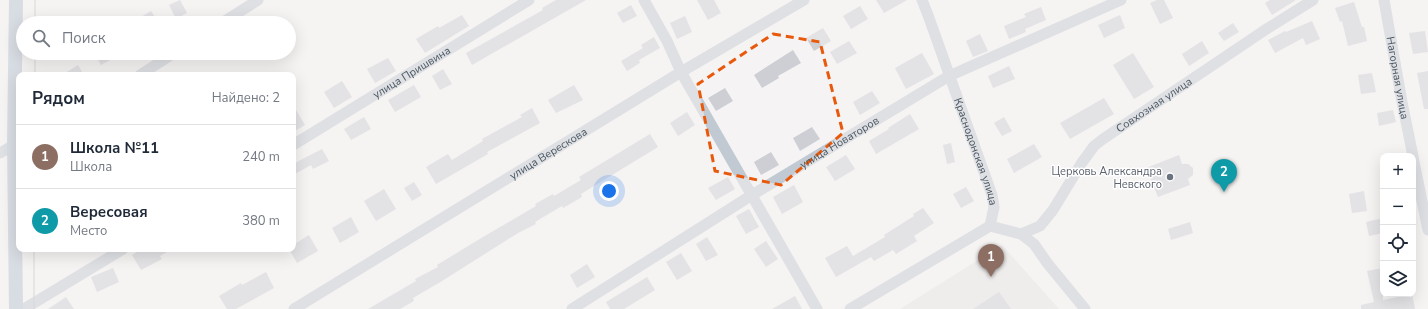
<!DOCTYPE html>
<html lang="ru">
<meta charset="utf-8">
<style>
:root{--surface:#fff;--page:#f2f2f3;--text:#1f2937;--muted:#747a83;--line:#e0e1e3;--accent:#1a73e8}
body{margin:0;font-family:"Nunito Sans",sans-serif;background:var(--page);color:var(--text)}
.controls{position:absolute;right:12px;bottom:12px;display:grid;overflow:hidden;border-radius:8px;box-shadow:0 4px 16px #0002}
.controls button{width:36px;height:36px;display:grid;place-items:center;padding:0;border:0;border-bottom:1px solid var(--line);background:var(--surface);color:var(--text);font:20px sans-serif}
.you{position:absolute;left:609px;top:191px;width:14px;height:14px;margin:-10px;border:3px solid #fff;border-radius:50%;background:#1a73e8;box-shadow:0 0 0 6px #1a73e833}
.badge{display:grid;place-items:center;width:26px;height:26px;border-radius:50%;background:var(--accent);color:#fff;font-size:13px;font-weight:700}
.pin{position:absolute;translate:-50% -33px;filter:drop-shadow(0 1px 2px #0008)}
.pin::after{content:'';position:absolute;top:21px;width:14px;height:12px;background:inherit;clip-path:polygon(0 0,100% 0,50% 100%)}
.list{margin:0;padding:0;list-style:none}
h2{display:flex;justify-content:space-between;align-items:center;height:52px;margin:0;padding:0 16px;font-size:17px}
h2 small{font-size:13px;font-weight:400;color:var(--muted)}
.list li{display:grid;grid-template-columns:26px 1fr auto;gap:12px;align-items:center;box-sizing:border-box;height:64px;padding:0 16px;border-top:1px solid var(--line)}
.list b{display:block;font-size:15px;white-space:nowrap}
.list p{margin:0;font-size:13px;white-space:nowrap;color:var(--muted)}
.list em{font-size:13px;font-style:normal;color:var(--muted)}
.icon{flex:none;width:22px;height:22px;fill:none;stroke:currentColor;stroke-width:2;stroke-linecap:round;stroke-linejoin:round}
.map{position:relative;flex:none;width:1428px;height:309px;overflow:hidden}
.search{position:absolute;background:var(--surface);box-shadow:0 4px 16px #0002;left:16px;top:16px;width:280px;height:44px;display:flex;align-items:center;gap:10px;box-sizing:border-box;padding:0 14px;border-radius:22px;color:var(--muted);font-size:15px}
.panel{position:absolute;background:var(--surface);box-shadow:0 4px 16px #0002;left:16px;top:72px;width:280px;height:180px;border-radius:8px}
.map>svg:first-child{display:block}
.education{fill:#e6e4e5}
.building{fill:#cdcfd5}
.lines{fill:none;stroke-linecap:round;stroke-linejoin:round}
.minor{stroke:#c1cad2;stroke-width:11}
.major{stroke:#b3c2d1;stroke-width:14}
.tram{stroke:#b5b8bd;stroke-width:1}
.marked{fill:none;stroke:#e8590c;stroke-width:3;stroke-dasharray:8 5;stroke-linejoin:round}
.worship-dot{fill:#6b7280;stroke:#fff;stroke-width:1.5}
.labels{text-anchor:middle;stroke-width:3;stroke-linejoin:round;paint-order:stroke}
.street-label{font-size:11px;fill:#4a5661;stroke:#fff}
.worship-label{font-size:11px;fill:#5b616d;stroke:#fff;text-anchor:end}
</style>
<div class="map">
<svg width="1428" height="309" viewBox="0 0 1428 309">
<rect width="100%" height="100%" fill="#f5f3f3"/>
<!-- education -->
<path class="education" d="M1002,245L1059,309H900Z"/>
<!-- building -->
<path class="building" d="M180,0L187,13L176,19L169,5Z
M556,0H586L472,65L466,53L543,10L542,8Z
M697,0H714L721,13L708,20Z
M876,0H907L884,13Z
M1157,0H1164L1173,18L1160,24L1150,3Z
M1270,0H1296L1272,15L1265,3Z
M1354,2L1362,27H1364L1367,41L1348,46L1342,21L1340,22L1335,8Z
M631,5L637,16L623,23L617,13Z
M860,6L868,19L851,29L843,16Z
M1041,7L1046,20L1025,29L1026,32L1009,39L1004,26L1026,17L1024,14Z
M151,11L159,23H131Z
M462,15L469,26L425,53L416,39L438,26L439,28Z
M1120,15L1125,28L1104,38L1098,25Z
M685,16L692,32L677,39L670,23Z
M1312,21L1320,39L1306,45L1303,38L1275,53L1268,40L1285,31L1286,32Z
M1233,23L1239,32L1224,41L1218,33Z
M823,28L831,41L814,51L806,38Z
M1425,31L1428,52L1413,54L1409,33Z
M980,34L988,51L973,57L966,41Z
M654,37L660,48L639,60L640,63L627,71L621,61L643,48L641,45Z
M849,41L857,53L837,64L830,52Z
M1202,41L1209,53L1189,66L1182,54Z
M793,50L801,63L778,76L779,78L762,88L754,75Z
M94,53H123L101,65Z
M922,53L934,74L906,89L895,68Z
M1133,53L1154,87L1134,99L1113,65Z
M388,58L396,71L375,83L367,69Z
M78,65L84,75H62Z
M1009,66L1015,79L993,88L988,76Z
M443,69L452,84L440,90L432,76Z
M1428,71V109H1424L1417,73Z
M1372,73L1376,92L1361,94L1358,75Z
M342,81L352,97L334,108L324,92Z
M414,85L421,97L395,112L388,100Z
M574,85L583,100L556,113L548,100Z
M725,88L733,101L716,111L708,98Z
M872,91L880,103L860,115L853,102Z
M1104,98L1114,114L1070,139L1060,123Z
M293,105L305,125L293,132Z
M532,108L540,123L487,152L488,154L436,184L426,167L448,154L452,160L483,141L482,139L522,117L520,115Z
M1393,110L1396,122L1379,126L1377,113Z
M687,112L695,125L678,136L670,123Z
M910,114L919,129L876,154L869,141L889,129L888,128Z
M364,117L371,129L351,140L344,129Z
M1004,117L1012,131L1002,136L994,123Z
M812,127L820,139L800,151L793,138Z
M650,134L658,147L581,194L582,197L563,208L562,206L535,222L536,224L518,233L442,281L413,298L414,301L400,309H368L416,281L415,279L438,267L437,265L483,237L536,206L535,204L553,194L554,196L581,180L579,177Z
M951,143L955,162L947,164L943,145Z
M1034,144L1042,157L1014,173L1007,159Z
M322,149L329,161L313,169L311,165L293,175V164Z
M771,152L779,165L761,175L754,162Z
M846,155L855,169L835,181L826,167Z
M1179,155L1182,164H1188L1193,168V175L1188,179L1190,185L1158,197L1146,168Z
M728,177L735,189L716,200L708,188Z
M414,182L422,195L412,201L404,188Z
M794,185L803,202L782,214L773,197Z
M966,187L974,201L961,208L953,194Z
M384,189L396,209L376,221L364,201Z
M1364,191L1367,211L1352,213L1349,194Z
M923,208L934,223L914,236L917,241L896,254L893,250L874,261L871,257L836,277L825,258L847,246L853,256L885,237L884,235L914,216L913,214Z
M749,209L759,227L746,234L736,216Z
M351,217L359,232L340,243L332,228Z
M1383,218V233L1369,236L1366,222Z
M1190,222L1193,233L1171,240L1168,229Z
M309,235L318,251L297,263L289,249H293V245Z
M707,237L718,255L706,261L696,244Z
M766,241L778,259L766,267L754,249Z
M142,249H172L160,256L162,259L141,270L132,255Z
M681,253L692,271L677,280L666,262Z
M587,264L595,277L577,288L570,275Z
M113,268L119,282L97,292L91,277Z
M1383,268V300L1412,294L1415,309H1361V305L1374,302L1367,271Z
M266,272L274,288L236,309H227L219,296L241,283L242,285Z
M647,277L655,290L624,309H610L606,302Z
M999,292L1011,309H973Z
M795,296L802,309H772Z
M66,297L74,309H48Z"/>
<g class="lines">
<!-- minor -->
<g class="minor">
<path d="M644,0L667,41L681,72L817,309"/>
<path id="s1" d="M922,0L928,15L992,195L994,207L990,226L1021,234L1034,244L1048,264L1085,309"/>
<path id="s2" d="M1384,0L1402,102L1413,156"/>
<path d="M222,23L258,0"/>
<path d="M140,75L174,53"/>
<path id="s3" d="M293,145L529,0"/>
<path d="M0,153L19,142"/>
<path d="M1413,157L1428,230"/>
<path id="s4" d="M1021,234L1040,226L1053,210L1081,164L1094,146L1103,139L1265,30L1313,0"/>
<path d="M24,309L123,249"/>
<path id="s5" d="M294,309L681,72L804,0"/>
<path id="s6" d="M572,309L752,195L949,76L1121,0"/>
<path d="M850,309L990,226"/>
</g>
<!-- major -->
<path class="major" d="M16,309L14,144L16,0"/>
<!-- tram -->
<path class="tram" d="M35,0V23
M35,53V75
M34,309V249"/>
</g>
<!-- marked area -->
<path d="M0 0H1428V309H0ZM773,34L820,42L843,133L781,185L715,171L698,84Z" fill="#f5f3f3" fill-opacity=".55" fill-rule="evenodd"/>
<path class="marked" d="M773,34L820,42L843,133L781,185L715,171L698,84Z"/>
<!-- markers -->
<circle class="worship-dot" cx="1170" cy="177" r="4"/>
<g class="labels">
<!-- street labels -->
<g class="street-label">
<text dy="4" stroke="none"><textPath href="#s3" startOffset="139">улица Пришвина</textPath></text>
<text dy="4" stroke="none"><textPath href="#s2" startOffset="79">Нагорная улица</textPath></text>
<text dy="4" stroke="none"><textPath href="#s4" startOffset="190">Совхозная улица</textPath></text>
<text dy="4" stroke="none"><textPath href="#s6" startOffset="315">улица Новаторов</textPath></text>
<text dy="4" stroke="none"><textPath href="#s1" startOffset="161">Краснодонская улица</textPath></text>
<text dy="4" stroke="none"><textPath href="#s5" startOffset="298">улица Верескова</textPath></text>
</g>
<!-- worship labels -->
<g class="worship-label">
<text x="1162" y="175">Церковь Александра<tspan x="1162" dy="13">Невского</tspan></text>
</g>
</g>
</svg>
<div class="controls">
<button>+</button>
<button>−</button>
<button><svg class="icon" aria-label="locate" viewBox="0 0 24 24"><circle cx="12" cy="12" r="6"/><path d="M12 2v4M12 18v4M2 12h4M18 12h4"/></svg></button>
<button><svg class="icon" aria-label="layers" viewBox="0 0 24 24"><path d="M12 4l9 5-9 5-9-5zM3 14l9 5 9-5"/></svg></button>
</div>
<div class="you"></div>
<div class="pin badge" style="left:991px;top:277px;background:#8d6e63">1</div>
<div class="pin badge" style="left:1224px;top:192px;background:#0f9aa8">2</div>
<div class="search"><svg class="icon" aria-label="search" viewBox="0 0 24 24"><circle cx="10" cy="10" r="6"/><path d="M15 15l6 6"/></svg>Поиск</div>
<section class="panel">
<h2>Рядом<small>Найдено: 2</small></h2>
<ul class="list">
<li><span class="badge" style="background:#8d6e63">1</span><div><b>Школа №11</b><p>Школа</p></div><em>240 m</em></li>
<li><span class="badge" style="background:#0f9aa8">2</span><div><b>Вересовая</b><p>Место</p></div><em>380 m</em></li>
</ul>
</section>
</div>
